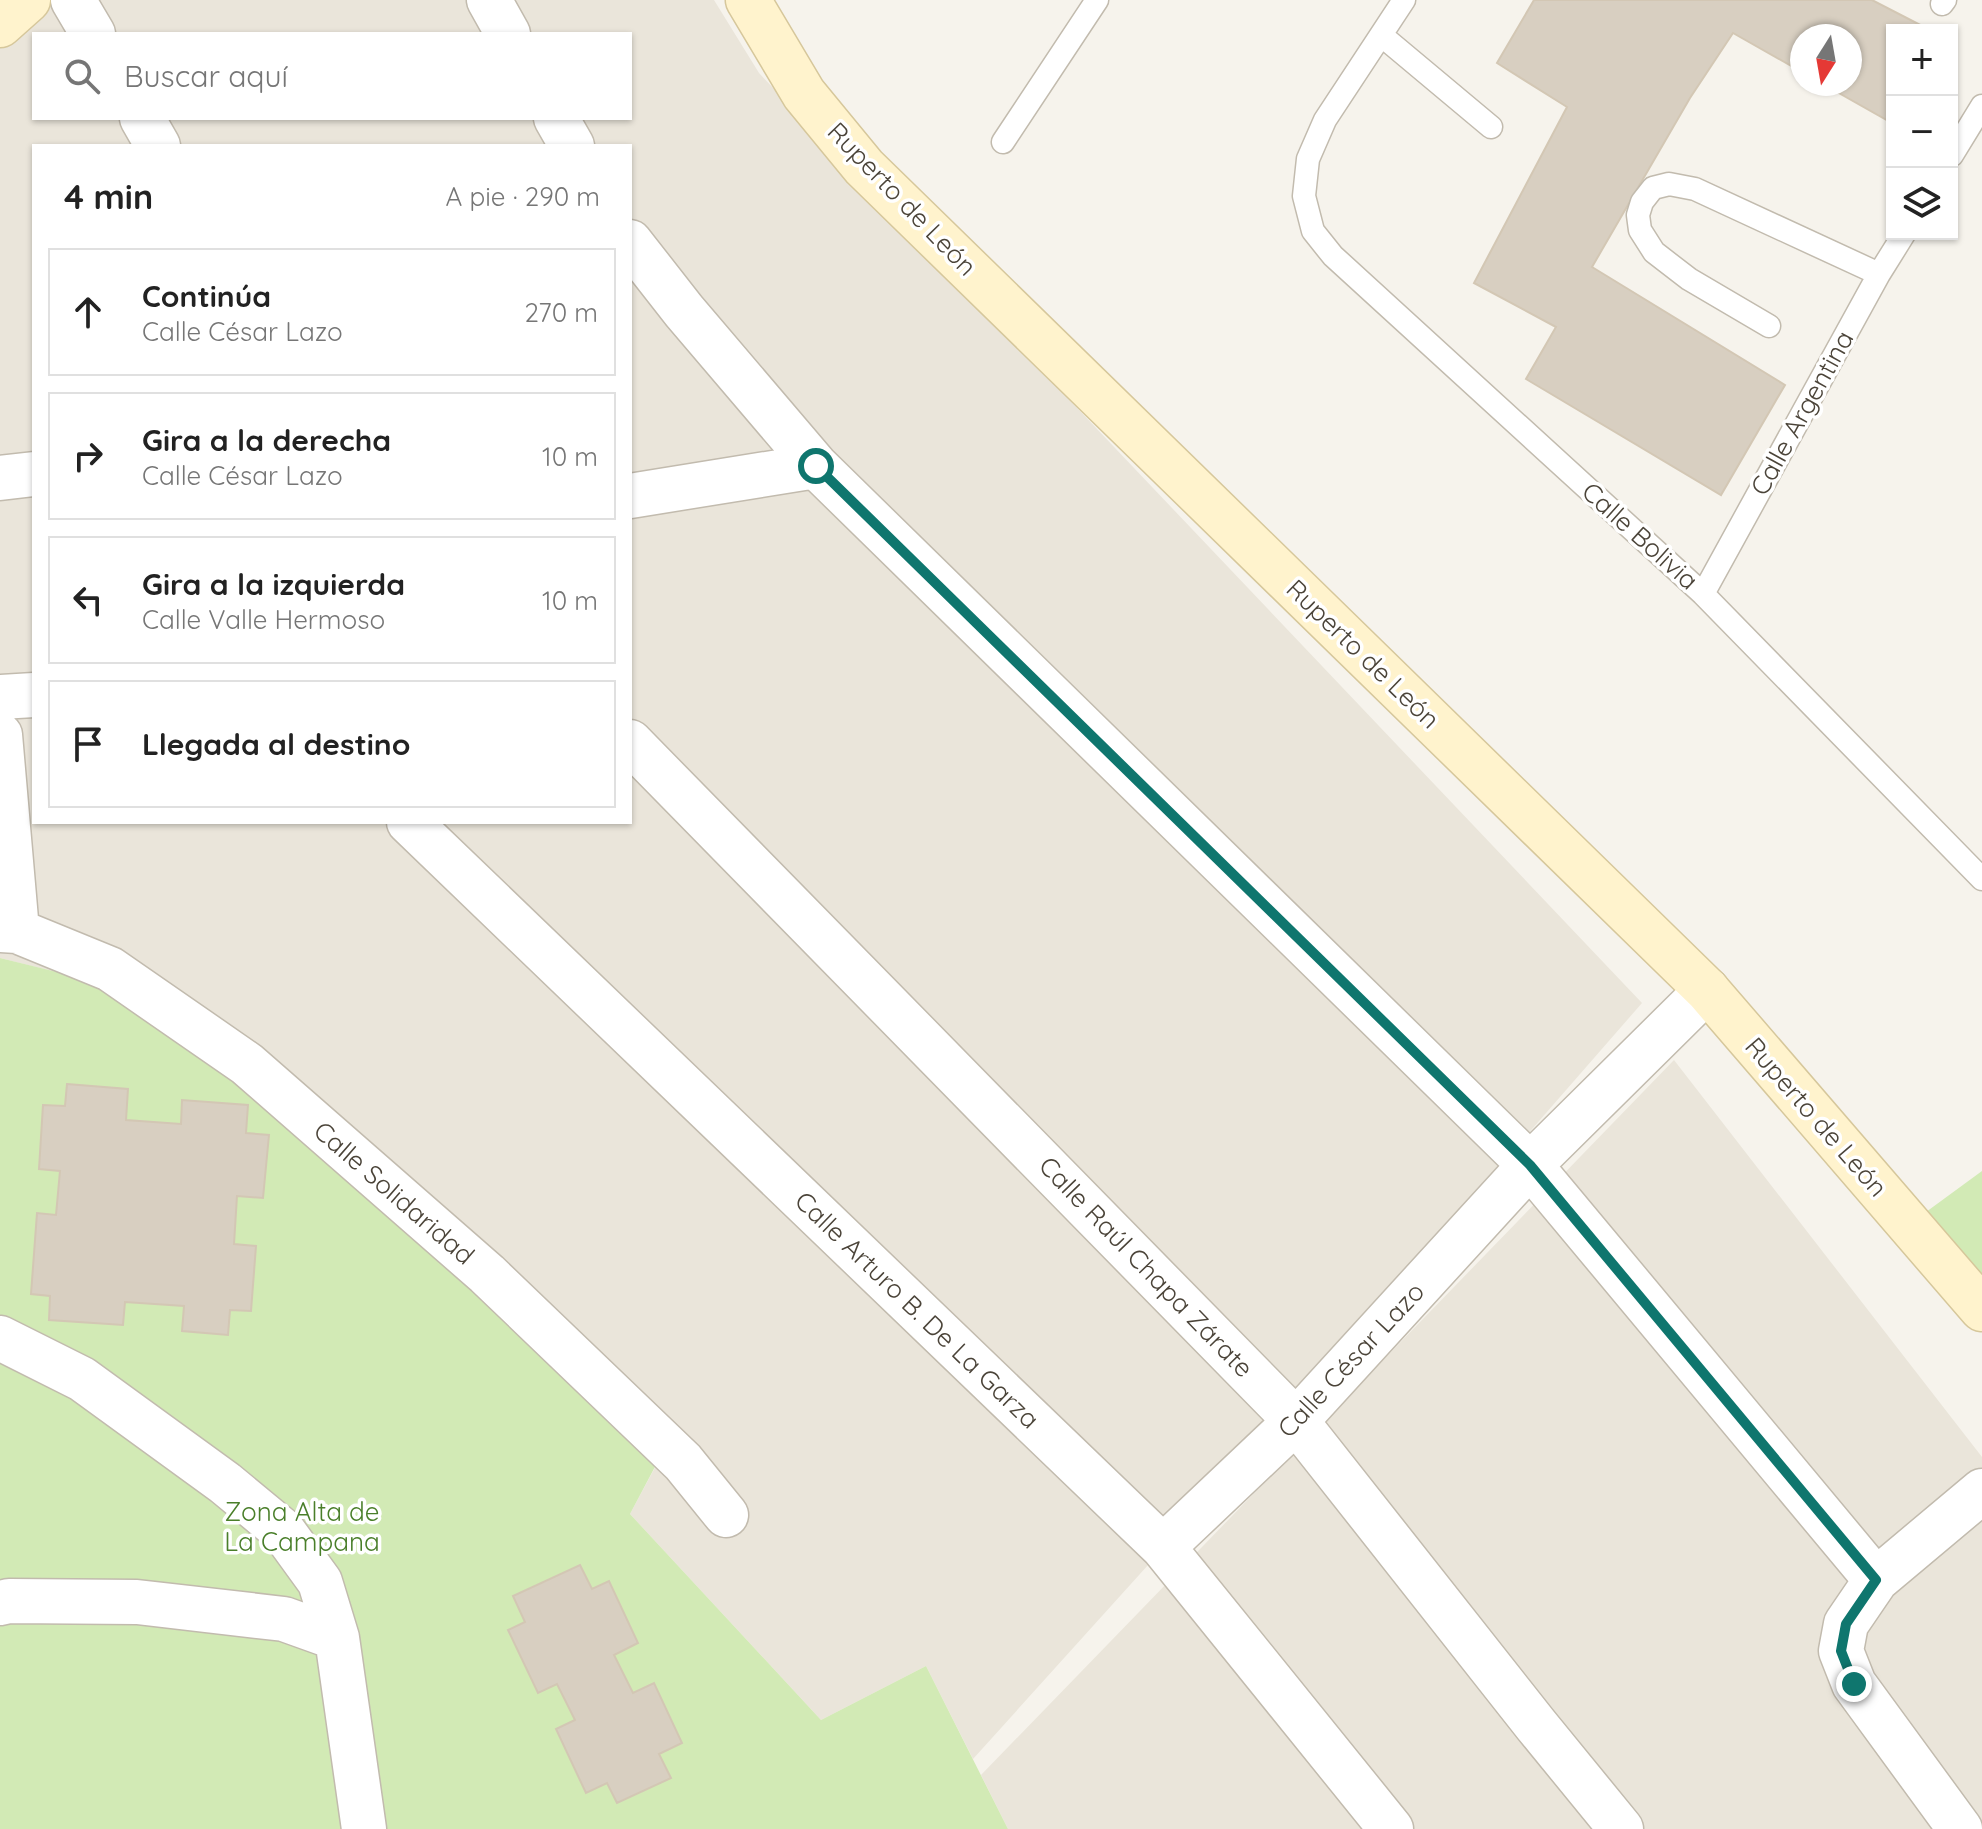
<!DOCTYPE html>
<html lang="es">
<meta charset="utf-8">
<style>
:root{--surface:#fff;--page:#f6f6f6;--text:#222;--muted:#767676;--line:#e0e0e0}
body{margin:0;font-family:Quicksand,sans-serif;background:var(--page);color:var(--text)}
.controls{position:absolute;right:24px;top:24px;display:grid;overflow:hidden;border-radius:0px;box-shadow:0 2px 6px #0004}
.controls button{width:72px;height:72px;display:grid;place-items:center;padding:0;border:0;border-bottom:2px solid var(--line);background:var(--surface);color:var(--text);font:40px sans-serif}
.compass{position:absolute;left:1790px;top:24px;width:72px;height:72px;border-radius:50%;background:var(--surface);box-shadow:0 2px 6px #0004;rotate:191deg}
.stop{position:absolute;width:24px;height:24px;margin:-18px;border:6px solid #0f766e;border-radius:50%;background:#fff}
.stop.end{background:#0f766e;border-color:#fff;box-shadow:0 2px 8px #0008}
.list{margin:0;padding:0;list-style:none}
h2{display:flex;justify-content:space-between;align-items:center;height:104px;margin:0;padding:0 32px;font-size:34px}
h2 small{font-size:26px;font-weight:400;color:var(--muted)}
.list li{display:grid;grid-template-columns:52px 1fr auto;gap:24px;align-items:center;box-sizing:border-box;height:128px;margin:0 16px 16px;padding:0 16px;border:2px solid var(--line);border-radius:0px}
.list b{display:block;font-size:30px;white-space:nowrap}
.list p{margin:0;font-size:26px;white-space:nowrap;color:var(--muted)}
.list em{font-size:26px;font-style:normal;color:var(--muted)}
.icon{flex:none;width:44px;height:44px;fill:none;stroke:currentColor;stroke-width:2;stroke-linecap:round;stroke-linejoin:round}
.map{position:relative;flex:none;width:1982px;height:1829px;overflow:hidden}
.search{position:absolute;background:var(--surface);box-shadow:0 2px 6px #0004;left:32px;top:32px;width:600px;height:88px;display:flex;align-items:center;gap:20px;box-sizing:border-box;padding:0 28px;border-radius:0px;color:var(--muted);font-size:30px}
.panel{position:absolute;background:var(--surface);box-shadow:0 2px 6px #0004;left:32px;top:144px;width:600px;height:680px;border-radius:0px}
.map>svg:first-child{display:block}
.residential{fill:#eae5da;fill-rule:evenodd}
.green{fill:#d2eab5}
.building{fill:#d8cfc1;stroke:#d3c7b4;stroke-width:2}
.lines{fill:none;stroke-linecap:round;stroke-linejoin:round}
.lane-casing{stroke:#c2bbae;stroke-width:25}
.street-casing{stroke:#c2bbae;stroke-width:47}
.secondary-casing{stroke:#d6c79b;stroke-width:47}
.lane{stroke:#fff;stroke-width:22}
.street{stroke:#fff;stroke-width:44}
.secondary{stroke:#fff3cd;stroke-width:44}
.route{stroke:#0f766e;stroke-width:10}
.labels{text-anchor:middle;stroke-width:7;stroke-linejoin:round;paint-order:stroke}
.street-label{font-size:26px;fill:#4b4439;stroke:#fff}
.park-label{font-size:26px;fill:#4a7f2a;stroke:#fff}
</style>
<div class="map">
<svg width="1982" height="1829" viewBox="0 0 1982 1829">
<rect width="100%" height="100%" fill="#f6f3ec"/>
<!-- residential -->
<path class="residential" d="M0,0H714L759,73L1642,1003L1260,1441L973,1759L926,1666L821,1720L630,1514L666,1447L119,988L0,958ZM34,34H630V118H34ZM34,146H630V822H34Z
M1674,1060L1982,1457V1829H1008L981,1775Z"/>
<!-- green -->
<path class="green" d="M0,958L118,987L373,1183L666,1446L630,1514L821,1720L926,1666L1008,1829H0Z
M1982,1171V1277L1926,1212Z"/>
<!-- building -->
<path class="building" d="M1534,0H1872L1930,30H1892V123L1823,84H1850V36H1802V72L1733,33L1690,98L1592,267L1785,385L1721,495L1526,379L1556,327L1474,283L1567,107L1497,63Z
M67,1084L128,1089L126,1120L181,1124L182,1100L248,1105L246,1133L269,1135L263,1198L237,1196L234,1244L256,1246L251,1311L230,1310L228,1335L182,1331L184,1306L125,1302L123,1325L49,1320L50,1296L31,1294L37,1213L56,1215L60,1171L39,1169L43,1105L65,1106Z
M580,1565L592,1589L609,1581L638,1643L614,1655L633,1693L654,1683L682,1743L659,1754L671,1778L617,1803L607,1783L586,1793L556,1729L575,1720L557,1684L538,1693L508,1630L525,1622L513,1596Z"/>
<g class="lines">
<defs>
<path id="lane" d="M1404,0L1325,120L1308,159L1304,196L1313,231L1333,256L1703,594L1982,879
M1942,4L1945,0
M1381,35L1491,127
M1003,142L1097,0
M1952,155L1982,106
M1769,326L1689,279L1654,252L1640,230L1638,215L1642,202L1653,188L1669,184L1695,189L1879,274
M1703,594L1879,274L1904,234"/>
<path id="street" d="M73,0L93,34
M489,0L508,34
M142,118L158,146
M556,118L572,146
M630,242L684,311L816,466L1530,1165L1876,1580
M0,478L34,474
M630,496L816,466
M0,697L34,695
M0,735L17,931
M630,742L1296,1421L1536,1725L1621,1829
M409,822L1163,1547L1391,1829
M0,930L17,931L110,969L247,1064L487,1274L683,1462L726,1515
M0,1338L82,1379L225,1483L283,1531L320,1582L337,1638L364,1829
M1163,1547L1296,1421L1530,1165L1707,990
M0,1603L9,1601L137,1602L284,1619L337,1638
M1960,1829L1854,1684L1841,1651L1846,1624L1876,1580L1982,1491"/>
<path id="secondary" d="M748,0L804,94L864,167L1707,990L1982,1309
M0,25L28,0"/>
</defs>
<!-- lane casing -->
<use href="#lane" class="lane-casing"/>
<!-- street casing -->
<use href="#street" class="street-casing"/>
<!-- secondary casing -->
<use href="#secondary" class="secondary-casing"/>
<!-- lane -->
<use href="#lane" class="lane"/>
<!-- street -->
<use href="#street" class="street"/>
<!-- secondary -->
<use href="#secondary" class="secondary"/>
</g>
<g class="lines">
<!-- route -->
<path class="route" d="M816,466L1530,1165L1876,1580L1846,1624L1841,1651L1854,1684"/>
</g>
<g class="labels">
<!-- street labels -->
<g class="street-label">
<text transform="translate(902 199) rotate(46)" y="9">Ruperto de León</text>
<text transform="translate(1802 413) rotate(-61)" y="9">Calle Argentina</text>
<text transform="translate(1640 536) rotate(42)" y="9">Calle Bolivia</text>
<text transform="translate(1363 654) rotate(44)" y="9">Ruperto de León</text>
<text transform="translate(1816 1117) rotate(49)" y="9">Ruperto de León</text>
<text transform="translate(394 1193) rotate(41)" y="9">Calle Solidaridad</text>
<text transform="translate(1146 1267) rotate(46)" y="9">Calle Raúl Chapa Zárate</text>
<text transform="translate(917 1310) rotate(44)" y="9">Calle Arturo B. De La Garza</text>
<text transform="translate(1351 1360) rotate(-47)" y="9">Calle César Lazo</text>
</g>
<!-- park labels -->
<g class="park-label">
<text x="302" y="1521">Zona Alta de<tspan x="302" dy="30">La Campana</tspan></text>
</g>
</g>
</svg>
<div class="controls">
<button>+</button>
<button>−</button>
<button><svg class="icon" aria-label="layers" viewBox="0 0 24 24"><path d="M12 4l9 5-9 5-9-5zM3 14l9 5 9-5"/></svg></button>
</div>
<svg class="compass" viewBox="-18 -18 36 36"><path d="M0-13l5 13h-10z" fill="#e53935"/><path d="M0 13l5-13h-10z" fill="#767676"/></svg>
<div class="stop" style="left:816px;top:466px"></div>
<div class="stop end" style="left:1854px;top:1684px"></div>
<div class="search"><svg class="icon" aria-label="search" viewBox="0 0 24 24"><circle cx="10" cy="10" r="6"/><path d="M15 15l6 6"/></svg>Buscar aquí</div>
<section class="panel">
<h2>4 min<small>A pie · 290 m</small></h2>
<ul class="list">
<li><svg class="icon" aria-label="ahead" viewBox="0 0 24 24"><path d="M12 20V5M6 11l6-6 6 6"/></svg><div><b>Continúa</b><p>Calle César Lazo</p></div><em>270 m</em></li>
<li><svg class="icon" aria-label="right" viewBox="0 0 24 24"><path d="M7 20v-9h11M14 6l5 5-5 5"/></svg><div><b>Gira a la derecha</b><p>Calle César Lazo</p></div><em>10 m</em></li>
<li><svg class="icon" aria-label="left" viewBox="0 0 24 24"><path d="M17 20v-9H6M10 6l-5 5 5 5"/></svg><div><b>Gira a la izquierda</b><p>Calle Valle Hermoso</p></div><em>10 m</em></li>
<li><svg class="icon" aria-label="arrive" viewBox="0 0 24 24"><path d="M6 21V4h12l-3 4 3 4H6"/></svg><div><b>Llegada al destino</b></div></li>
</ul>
</section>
</div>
